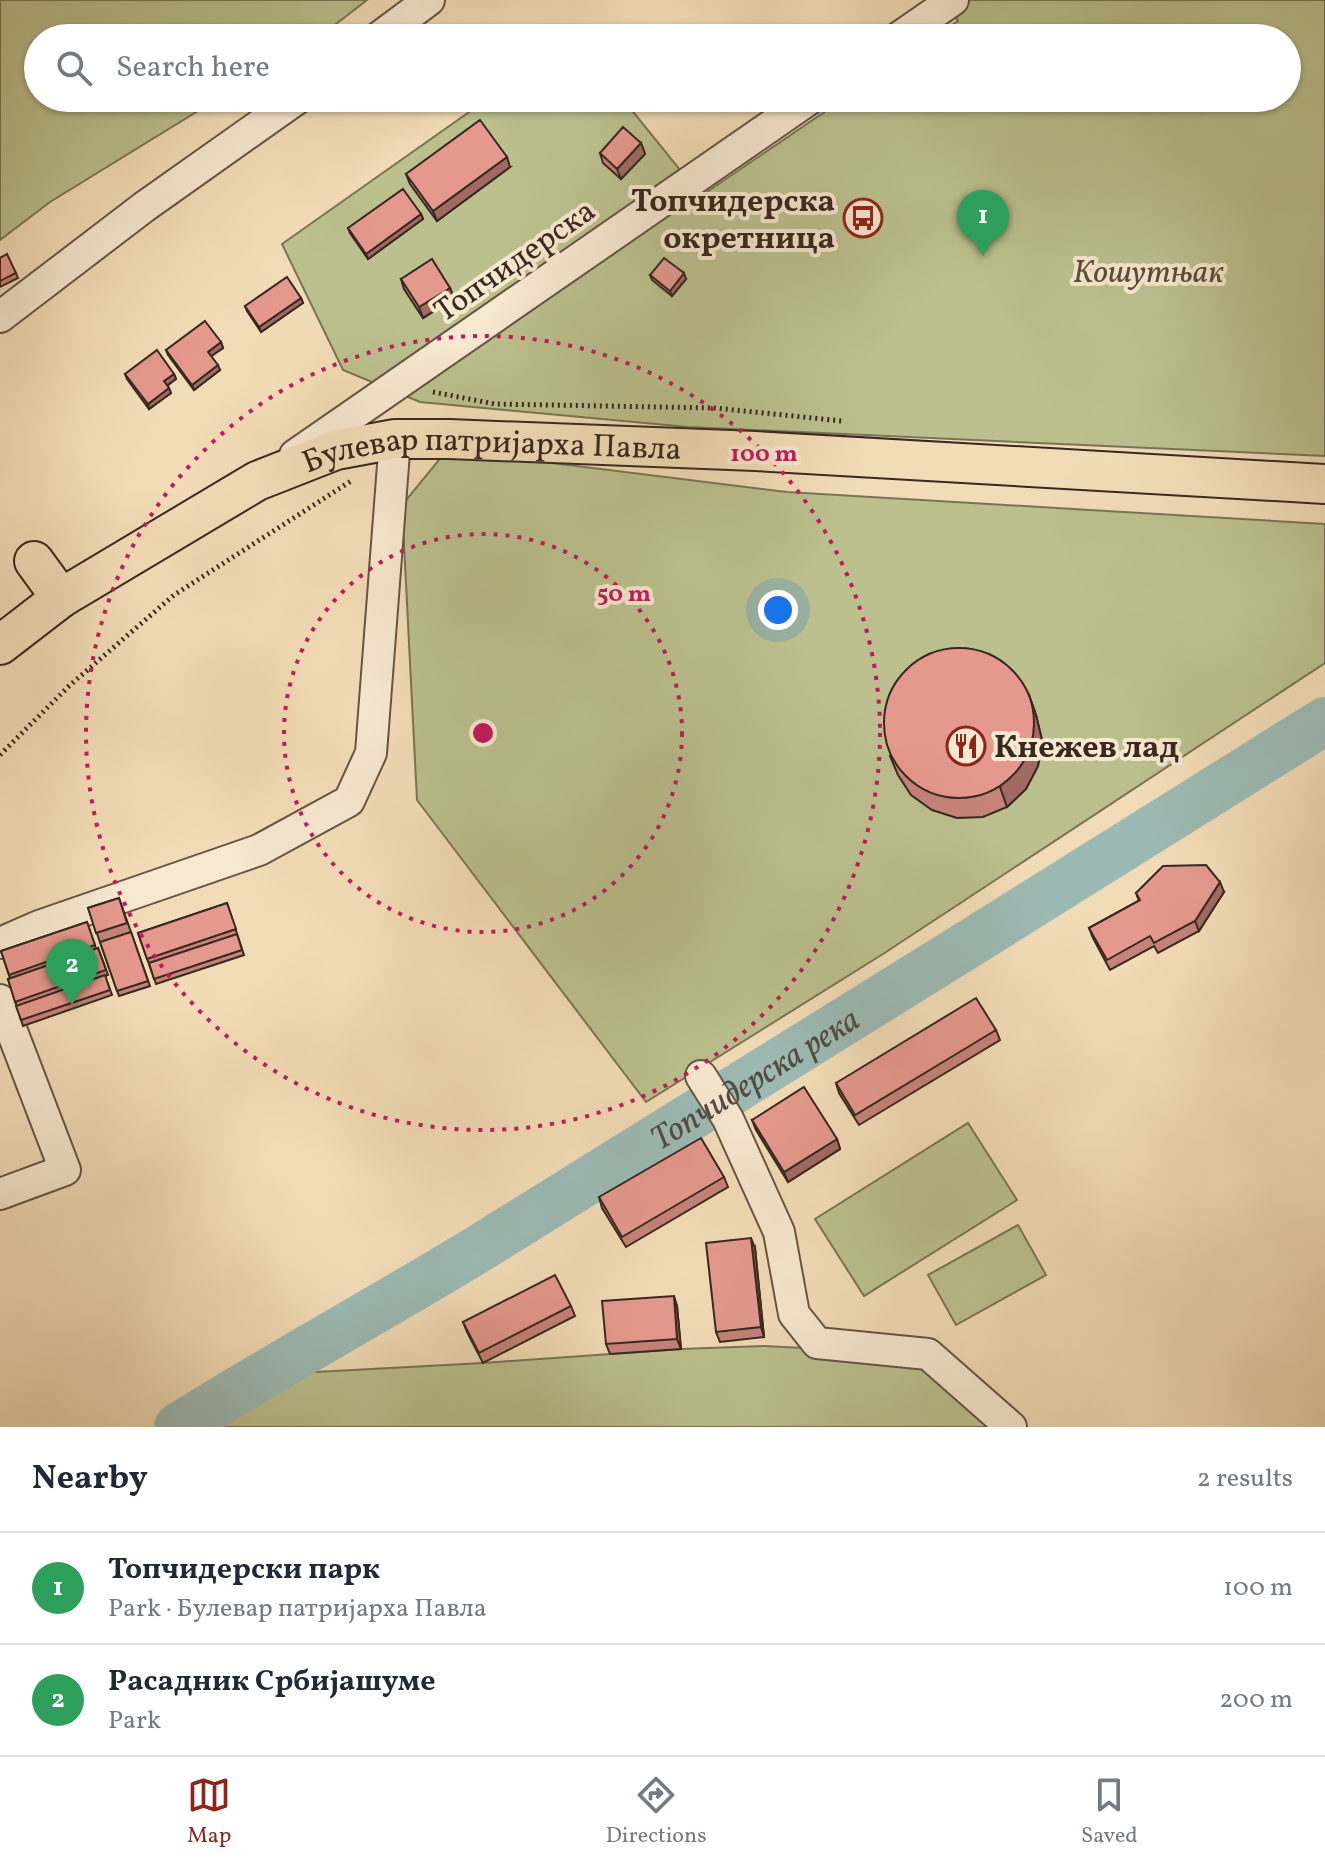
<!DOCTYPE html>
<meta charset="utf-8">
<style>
:root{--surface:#fff;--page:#f2f2f3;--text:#1f2937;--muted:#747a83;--line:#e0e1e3;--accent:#8f2418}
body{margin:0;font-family:Vollkorn,serif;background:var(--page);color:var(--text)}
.you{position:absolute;left:778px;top:610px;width:28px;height:28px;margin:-20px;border:6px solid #fff;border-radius:50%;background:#1a73e8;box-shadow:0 0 0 12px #1a73e833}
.badge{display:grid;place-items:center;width:52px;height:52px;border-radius:50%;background:var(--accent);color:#fff;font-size:26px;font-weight:700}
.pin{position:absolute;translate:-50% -66px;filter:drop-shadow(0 2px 4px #0008)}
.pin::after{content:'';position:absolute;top:42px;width:28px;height:24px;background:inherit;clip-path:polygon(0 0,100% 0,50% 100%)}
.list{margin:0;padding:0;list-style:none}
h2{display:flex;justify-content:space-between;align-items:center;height:104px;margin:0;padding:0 32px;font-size:34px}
h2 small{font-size:26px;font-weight:400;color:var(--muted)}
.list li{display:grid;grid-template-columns:52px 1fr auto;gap:24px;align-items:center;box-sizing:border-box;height:112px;padding:0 32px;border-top:2px solid var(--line)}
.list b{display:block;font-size:30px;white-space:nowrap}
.list p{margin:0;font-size:26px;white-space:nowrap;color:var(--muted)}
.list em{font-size:26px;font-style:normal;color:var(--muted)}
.icon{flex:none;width:44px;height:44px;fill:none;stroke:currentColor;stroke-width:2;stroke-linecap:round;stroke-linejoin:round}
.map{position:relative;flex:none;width:1325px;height:1427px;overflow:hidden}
.search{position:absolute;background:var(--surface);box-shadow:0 2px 6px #0004;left:24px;right:24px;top:24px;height:88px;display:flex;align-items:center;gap:20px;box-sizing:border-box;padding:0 28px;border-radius:44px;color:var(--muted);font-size:30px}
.sheet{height:328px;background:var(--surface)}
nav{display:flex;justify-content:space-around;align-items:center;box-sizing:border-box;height:112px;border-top:2px solid var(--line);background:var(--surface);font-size:22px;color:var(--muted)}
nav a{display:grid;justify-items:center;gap:4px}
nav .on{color:var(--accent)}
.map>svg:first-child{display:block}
.green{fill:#bbc08e;stroke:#7a7456;stroke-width:2}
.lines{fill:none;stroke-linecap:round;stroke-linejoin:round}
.river{stroke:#9cbab4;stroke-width:48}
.minor-casing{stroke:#654;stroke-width:34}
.major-casing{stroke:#38281e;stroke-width:42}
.path{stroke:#38281e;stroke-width:5;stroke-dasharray:2 4;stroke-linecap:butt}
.minor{stroke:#f7e8d0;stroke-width:30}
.major{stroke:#f2dcb7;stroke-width:38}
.wall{fill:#c5837a;stroke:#38281e;stroke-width:2}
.shaded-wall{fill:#a06a63;stroke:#38281e;stroke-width:2}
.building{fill:#e5988e;stroke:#38281e;stroke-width:2}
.ring{fill:none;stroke:#c2185b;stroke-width:4;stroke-dasharray:4 8}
.labels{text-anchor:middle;stroke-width:8;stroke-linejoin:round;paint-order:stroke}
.poi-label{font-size:32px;font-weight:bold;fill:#38281e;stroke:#f7e8d0;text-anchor:end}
.street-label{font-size:32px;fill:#38281e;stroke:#f7e8d0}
.park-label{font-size:32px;font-style:italic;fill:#594e3a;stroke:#f7e8d0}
.water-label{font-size:34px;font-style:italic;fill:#514c44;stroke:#f7e8d0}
.centre{fill:#c2185b;stroke:#f7e8d0;stroke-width:4}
.ring-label{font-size:24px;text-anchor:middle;font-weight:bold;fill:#c2185b;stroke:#f7e8d0;stroke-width:8;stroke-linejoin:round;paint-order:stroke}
</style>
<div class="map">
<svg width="1325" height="1427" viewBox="0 0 1325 1427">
<rect width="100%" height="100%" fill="#f2dcb7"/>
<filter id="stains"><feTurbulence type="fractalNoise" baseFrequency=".0025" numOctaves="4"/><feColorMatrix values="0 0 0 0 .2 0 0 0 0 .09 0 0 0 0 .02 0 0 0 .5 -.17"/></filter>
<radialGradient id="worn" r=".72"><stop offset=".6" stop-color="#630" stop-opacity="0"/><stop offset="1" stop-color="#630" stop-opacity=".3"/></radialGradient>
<!-- green -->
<path class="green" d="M0,0H367L318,38H38V98H219L50,202L0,240Z
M946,0H1325V456L688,427L420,402L343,370L282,244L489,98H622L701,196L845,98H1287V38H932L958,21Z
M447,450L787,492L1325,524V663L883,954L646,1102L417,800L402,505Z
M968,1123L1017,1200L864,1296L815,1219Z
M1018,1225L1046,1275L956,1325L928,1275Z
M763,1346L928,1354L1011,1427H178L260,1375L483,1363L681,1349Z"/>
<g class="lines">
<!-- river -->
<path class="river" id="s1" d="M178,1427C275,1366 376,1311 475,1251C759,1076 1042,898 1325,721"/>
<defs>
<path id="minor" d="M378,38L429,0
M898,38L953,0
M0,317L144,207L298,98
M295,455L811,98
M0,943L39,926L259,850L349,801L371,753L395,439
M0,1000L65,1170L0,1194
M701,1076L728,1119L779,1232L794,1314L817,1343L928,1354L1011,1427"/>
<g id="major">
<path d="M34,561L61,598"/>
<path id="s2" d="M0,645L61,598L257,481L336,450L395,439H449L755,451L1325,484"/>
</g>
</defs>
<!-- minor casing -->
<use href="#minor" class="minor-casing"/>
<!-- major casing -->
<use href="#major" class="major-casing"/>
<!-- path -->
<path class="path" d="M433,392L495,404L715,408L842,421
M0,755L69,686L174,595L351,481"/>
<!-- minor -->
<use href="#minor" class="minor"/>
<!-- major -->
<use href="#major" class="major"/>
</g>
<!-- wall -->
<path class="wall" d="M641,143L645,154L621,179L603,163L600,153Z
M510,167L437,221L410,184L406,174Z
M421,214L423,219L368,259L350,233L348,228Z
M0,258L16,273L18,278L0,287Z
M650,275L686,279L672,296L652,280Z
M401,279L450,288L454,298L423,318L404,289Z
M301,298L303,303L261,332L247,311L245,306Z
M221,342L223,348L211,356L220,370L194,390L168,355L166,350Z
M125,374H174L176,379L167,386L171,393L149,409L127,379Z
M1029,695L1036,715L1042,740L1038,766L1026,789L1007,807L983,817L957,818L932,810L911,795L898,775L890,756Z
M1224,892L1199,931L1158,953L1154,946L1110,970L1093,938L1089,928L1139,901L1136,893Z
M119,898L150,986L119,996L88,908Z
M227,903L244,955L156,984L138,933Z
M87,922L96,949L98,948L108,975L105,976L112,995L23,1026L8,979L10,978L1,951Z
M996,1030L1000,1040L859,1125L839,1093L836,1083Z
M752,1120L837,1139L840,1149L788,1182L756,1130Z
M724,1177L728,1187L626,1247L602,1208L599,1197Z
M755,1248L764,1337L720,1342L716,1332Z
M571,1306L575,1316L483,1363L467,1332L463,1322Z
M677,1306L681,1349L610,1354L606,1344Z"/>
<!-- shaded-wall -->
<path class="shaded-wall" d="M641,143L645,154L621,179L617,169Z
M507,157L510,167L437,221L433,211Z
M421,214L423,219L368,259L366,254Z
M684,273L686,279L672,296L670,291Z
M450,288L454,298L423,318L419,307Z
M301,298L303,303L261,332L259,327Z
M221,342L223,348L210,357L208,352Z
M218,365L220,370L194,390L192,385Z
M174,374L176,379L166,386L164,381Z
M169,388L171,393L149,409L148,404Z
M1029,695L1036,715L1042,740L1038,766L1026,789L1007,807L1000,787Z
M1220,882L1224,892L1199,931L1195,921Z
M837,1139L840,1149L788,1182L784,1172Z
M751,1238L755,1248L764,1337L761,1327Z
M674,1296L677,1306L681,1349L677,1339Z"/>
<!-- building -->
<path class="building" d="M480,120L507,157L433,211L406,174Z
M623,127L641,143L617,169L600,153Z
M403,189L421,214L366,254L348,228Z
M7,254L16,273L0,281V258Z
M664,258L684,273L670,291L650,275Z
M432,259L450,288L419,307L401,279Z
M287,277L301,298L259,327L245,306Z
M205,321L221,342L208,352L218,365L192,385L166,350Z
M157,350L174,374L164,381L169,388L148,404L125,374Z
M884 723a75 75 0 1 1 150 0a75 75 0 1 1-150 0Z
M1206,865L1220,882L1195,921L1154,943L1150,936L1107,960L1089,928L1140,900L1136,893L1163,866Z
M119,898L127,923L96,933L88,908Z
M227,903L236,929L147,959L138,933Z
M87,922L95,945L9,975L1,951Z
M131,932L148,981L117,991L100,942Z
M237,934L242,950L154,979L149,963Z
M98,948L106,970L15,1002L8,979Z
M105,975L110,990L21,1020L16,1006Z
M976,998L996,1030L855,1115L836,1083Z
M804,1087L837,1139L784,1172L752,1120Z
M701,1138L724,1177L622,1237L599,1197Z
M751,1238L761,1327L716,1332L706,1243Z
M555,1275L571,1306L479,1353L463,1322Z
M674,1296L677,1339L606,1344L602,1301Z"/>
<!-- distance rings -->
<g class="ring">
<circle cx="483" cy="733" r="199"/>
<circle cx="483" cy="733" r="397"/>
</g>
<!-- icons -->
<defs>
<symbol id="bus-ring" viewBox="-11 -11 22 22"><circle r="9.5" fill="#f7e8d0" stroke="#8f2418" stroke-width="1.5"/><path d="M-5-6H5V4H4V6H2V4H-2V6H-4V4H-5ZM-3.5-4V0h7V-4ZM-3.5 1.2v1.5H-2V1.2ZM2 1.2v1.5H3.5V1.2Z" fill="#8f2418"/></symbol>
<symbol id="restaurant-ring" viewBox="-11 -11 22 22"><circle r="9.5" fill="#f7e8d0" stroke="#8f2418" stroke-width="1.5"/><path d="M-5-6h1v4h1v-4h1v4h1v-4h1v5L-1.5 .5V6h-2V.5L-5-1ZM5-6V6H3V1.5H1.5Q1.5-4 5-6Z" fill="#8f2418"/></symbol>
</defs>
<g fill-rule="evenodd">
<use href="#bus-ring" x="841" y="196" width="44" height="44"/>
<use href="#restaurant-ring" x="944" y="724" width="44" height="44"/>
</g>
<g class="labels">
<!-- poi labels -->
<g class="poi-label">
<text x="835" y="211">Топчидерска<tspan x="835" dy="37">окретница</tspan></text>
<text x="994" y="757" text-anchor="start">Кнежев лад</text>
</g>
<!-- street labels -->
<g class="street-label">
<text transform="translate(514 260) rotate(-35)" y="11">Топчидерска</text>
<text dy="11" stroke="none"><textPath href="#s2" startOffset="546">Булевар патријарха Павла</textPath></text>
</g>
<!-- park labels -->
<g class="park-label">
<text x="1148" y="282">Кошутњак</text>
</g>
<!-- water labels -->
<g class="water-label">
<text dy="12" stroke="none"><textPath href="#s1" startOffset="674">Топчидерска река</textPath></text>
</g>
</g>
<circle cx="483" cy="733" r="12" class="centre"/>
<g class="ring-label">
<text x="764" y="461">100 m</text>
<text x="624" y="601">50 m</text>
</g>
<rect width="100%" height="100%" filter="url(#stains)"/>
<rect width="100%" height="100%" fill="url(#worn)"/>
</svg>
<div class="you"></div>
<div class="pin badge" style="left:983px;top:256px;background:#2e9e5b">1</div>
<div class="pin badge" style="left:72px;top:1005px;background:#2e9e5b">2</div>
<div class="search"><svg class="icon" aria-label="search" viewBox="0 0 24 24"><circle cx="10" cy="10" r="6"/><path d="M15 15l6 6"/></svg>Search here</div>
</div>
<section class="sheet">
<h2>Nearby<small>2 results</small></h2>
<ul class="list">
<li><span class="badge" style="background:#2e9e5b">1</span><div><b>Топчидерски парк</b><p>Park · Булевар патријарха Павла</p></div><em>100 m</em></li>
<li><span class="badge" style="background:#2e9e5b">2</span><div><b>Расадник Србијашуме</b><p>Park</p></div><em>200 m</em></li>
</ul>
</section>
<nav>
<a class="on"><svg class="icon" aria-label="map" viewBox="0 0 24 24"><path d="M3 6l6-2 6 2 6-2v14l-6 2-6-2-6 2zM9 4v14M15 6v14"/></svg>Map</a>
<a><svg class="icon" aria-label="directions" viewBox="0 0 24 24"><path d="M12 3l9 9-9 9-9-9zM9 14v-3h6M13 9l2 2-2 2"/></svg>Directions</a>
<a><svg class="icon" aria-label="saved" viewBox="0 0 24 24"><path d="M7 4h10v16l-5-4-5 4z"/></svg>Saved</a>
</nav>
